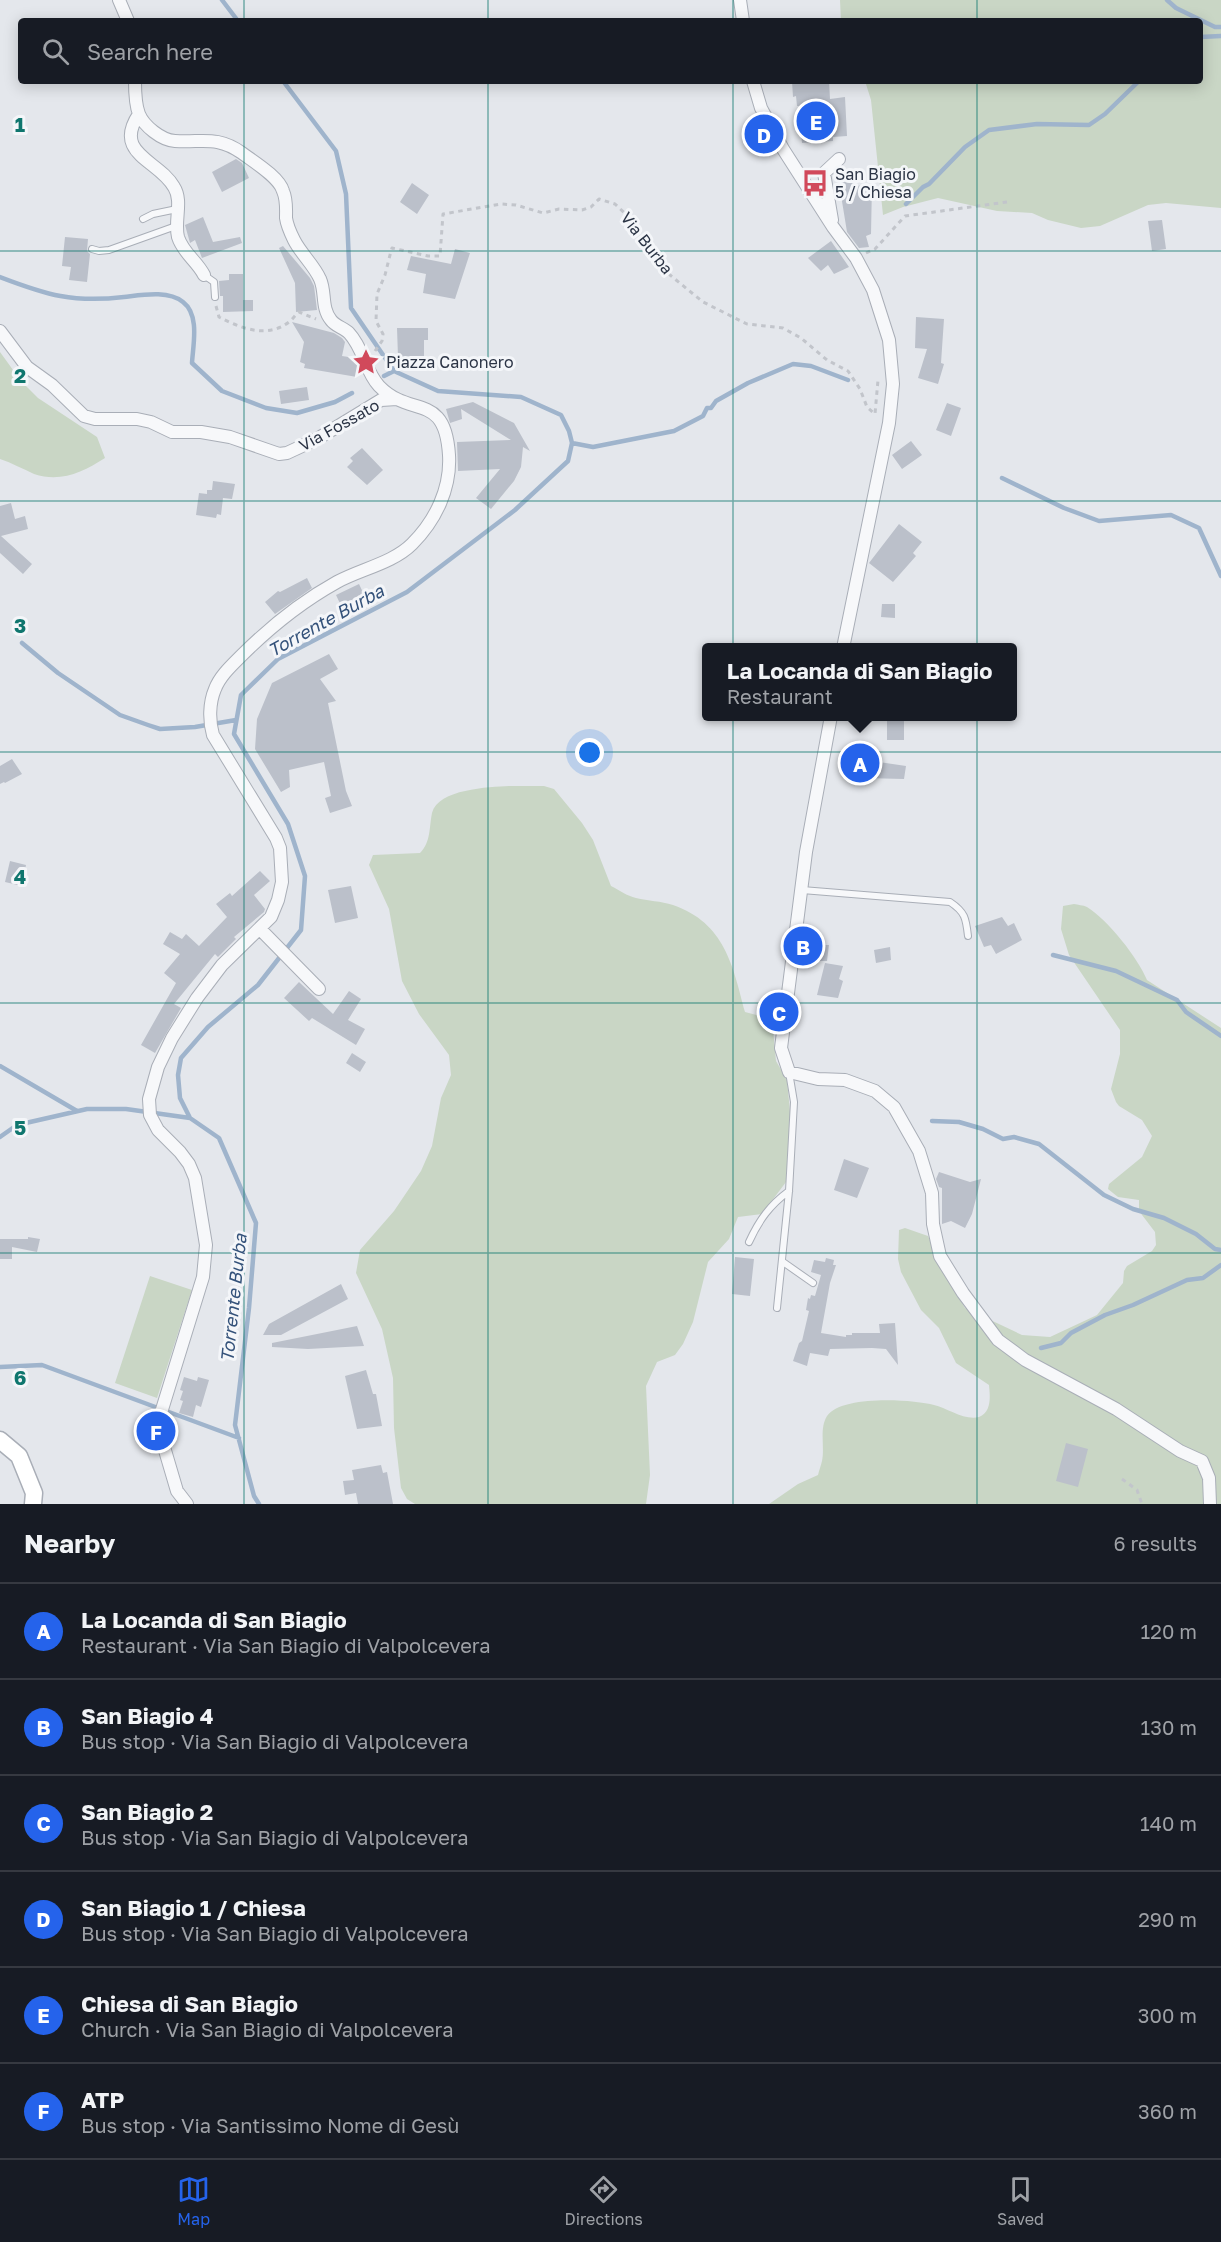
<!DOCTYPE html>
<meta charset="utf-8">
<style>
:root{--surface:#171b24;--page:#242831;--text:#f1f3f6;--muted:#9ea1a6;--line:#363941;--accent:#2563eb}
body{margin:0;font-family:"Golos Text",sans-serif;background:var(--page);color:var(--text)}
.you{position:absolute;left:590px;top:753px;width:21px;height:21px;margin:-15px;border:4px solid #fff;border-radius:50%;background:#1a73e8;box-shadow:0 0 0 9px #1a73e833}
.badge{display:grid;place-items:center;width:39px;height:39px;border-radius:50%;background:var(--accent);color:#fff;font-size:20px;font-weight:700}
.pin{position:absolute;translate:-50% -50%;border:3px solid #fff;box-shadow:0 2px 6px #0006}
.popup{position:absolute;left:702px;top:643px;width:315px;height:78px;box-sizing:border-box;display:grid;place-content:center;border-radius:6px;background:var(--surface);filter:drop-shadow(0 2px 4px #0005);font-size:20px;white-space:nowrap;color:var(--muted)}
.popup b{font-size:22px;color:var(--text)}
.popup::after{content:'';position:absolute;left:50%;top:100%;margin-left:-12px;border:12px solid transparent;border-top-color:var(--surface)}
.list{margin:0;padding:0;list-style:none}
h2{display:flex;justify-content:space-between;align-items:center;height:78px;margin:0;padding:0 24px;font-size:26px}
h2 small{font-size:20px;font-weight:400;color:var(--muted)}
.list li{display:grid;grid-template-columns:39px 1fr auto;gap:18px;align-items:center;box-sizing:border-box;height:96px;padding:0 24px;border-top:2px solid var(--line)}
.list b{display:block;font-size:22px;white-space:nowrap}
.list p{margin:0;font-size:20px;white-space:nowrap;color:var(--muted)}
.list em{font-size:20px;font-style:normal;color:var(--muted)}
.icon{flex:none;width:33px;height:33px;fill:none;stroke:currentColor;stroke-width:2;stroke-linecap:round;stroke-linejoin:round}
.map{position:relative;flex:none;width:1221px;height:1504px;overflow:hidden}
.search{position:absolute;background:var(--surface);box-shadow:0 3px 15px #0003;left:18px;right:18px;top:18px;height:66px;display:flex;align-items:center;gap:15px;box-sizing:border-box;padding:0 21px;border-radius:6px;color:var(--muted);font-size:22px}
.sheet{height:654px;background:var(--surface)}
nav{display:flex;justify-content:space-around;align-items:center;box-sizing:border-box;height:84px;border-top:2px solid var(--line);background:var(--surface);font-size:16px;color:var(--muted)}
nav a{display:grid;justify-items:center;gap:3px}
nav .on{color:var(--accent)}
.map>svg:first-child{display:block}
.green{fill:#c9d6c5}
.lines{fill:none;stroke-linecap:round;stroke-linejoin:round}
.stream{stroke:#9fb4cc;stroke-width:4.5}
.building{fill:#bbc0ca}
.service-casing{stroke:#a9aeb7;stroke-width:8}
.minor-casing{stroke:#a9aeb7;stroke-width:14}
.secondary-casing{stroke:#a9aeb7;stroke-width:19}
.path{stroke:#c2c5cb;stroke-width:3;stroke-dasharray:4.5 4.5;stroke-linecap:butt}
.service{stroke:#f7f8fa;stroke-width:6}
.minor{stroke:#f7f8fa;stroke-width:12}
.secondary{stroke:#fff;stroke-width:16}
.grid{fill:none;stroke:#0f766e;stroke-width:1.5;stroke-opacity:0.55}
.labels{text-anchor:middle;stroke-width:6;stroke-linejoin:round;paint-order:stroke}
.poi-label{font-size:16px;fill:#2b3445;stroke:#f4f6f9;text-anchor:start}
.street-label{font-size:16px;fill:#2b3445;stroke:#f4f6f9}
.water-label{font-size:18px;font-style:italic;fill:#34527a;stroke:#f4f6f9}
.grid-label{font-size:20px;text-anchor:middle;font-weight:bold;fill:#0f766e;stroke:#f4f6f9;stroke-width:6;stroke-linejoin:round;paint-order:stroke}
</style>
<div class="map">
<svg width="1221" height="1504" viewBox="0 0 1221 1504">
<rect width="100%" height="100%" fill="#e4e7ec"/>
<!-- green -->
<path class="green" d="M840,0H1221V208L1166,203L1148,205L1100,226L1081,228L1048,220L1032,213L997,211L938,198L903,207L883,215L871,100L865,81H1200V21H841Z
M0,352L21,381L38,398L97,437L105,458C83,472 61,483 34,474C23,469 12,463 0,459Z
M509,786H544L554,789L582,823L593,840L611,886C619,890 627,896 636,898C648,901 661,901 673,905C725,923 733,966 745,1012L772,1019L776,1061L787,1080L793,1143L792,1174L762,1214L738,1217L729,1239L708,1262L693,1322L683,1344L675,1355L657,1362L646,1386L650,1475L646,1504H415L407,1499L401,1488L394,1428L393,1378L382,1329L356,1273L360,1250L394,1211L421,1171L432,1146L441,1098L451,1075L449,1055L419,1014L402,981L389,909L369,865L373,855L420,853C431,842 429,828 432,813C438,789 489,787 509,786Z
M1074,904C1078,905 1083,905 1087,907C1108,920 1138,958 1147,980L1221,1028V1504H769L798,1484L818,1475C819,1470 821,1466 822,1461C825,1447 819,1429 827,1416C841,1395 912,1399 934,1405C947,1408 965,1421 979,1417C992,1412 990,1396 989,1385L956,1363L939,1328L921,1310L901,1272L898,1259L899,1230L905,1228L928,1236L945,1274L965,1308L1022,1335L1050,1337L1097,1315L1123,1283L1124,1271L1127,1266L1152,1251L1156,1245L1155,1232L1139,1211V1200L1118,1197L1108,1189L1109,1184L1142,1157L1152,1136L1142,1120L1119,1106L1116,1102L1111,1089L1120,1054V1030L1069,955L1061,929L1063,906Z
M150,1276L192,1290L157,1398L115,1383Z"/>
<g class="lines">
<!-- stream -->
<path class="stream" d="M222,0L238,21
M1167,0L1176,8L1215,27H1221
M1200,37L1221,36
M906,204L923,187L929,184L965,147L989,130L1037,124L1089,125L1105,114L1139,81
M0,277C47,295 73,303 124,297C142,295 168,290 183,302C200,315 193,345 192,363L222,391L266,408L297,413L335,402L352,393
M384,376L394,371
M572,443L593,447L674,431L703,416L707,408H711L716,401L748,383L793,364L811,366L848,380
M1002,478L1064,508L1099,521L1171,515L1199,528L1221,576
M22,643L58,673L120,715L148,725L160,729L195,727L236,720
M1053,955L1116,971L1177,1000L1186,1012L1221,1036
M0,1066L77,1111
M932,1121L959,1122L983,1129L1003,1139L1014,1137L1039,1144L1104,1195L1133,1209L1164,1218L1196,1234L1215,1249L1221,1250
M0,1137L17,1125L87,1109H126L190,1118
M1041,1348L1061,1343L1071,1333L1105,1315L1133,1305L1187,1280L1203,1278L1221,1265
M0,1367L42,1365L239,1438
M259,1504L254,1496L235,1425L249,1308L256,1223L219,1138L190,1118L180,1098L178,1075L181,1058L208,1027L258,985L301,930L305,876L288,824L234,734L241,695L278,659L407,592L515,510L568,461L572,443L569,431L561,415L521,397L438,391L394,371L351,308L346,194L336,151L283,81"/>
</g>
<!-- building -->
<path class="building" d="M792,81H829L830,99L845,97L847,136L833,137V141L802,143L799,106H797L796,96L793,97Z
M236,159L242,163L249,178L222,192L212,172Z
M854,175L856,186L872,184L871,234L866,236L869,247L859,248L847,232L840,189H843L842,176Z
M412,183L429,195L417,214L400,202Z
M203,217L213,242L240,237L242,243L202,258L195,240L190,243L185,225Z
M1162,220L1166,249L1152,251L1148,221Z
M65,237L88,239L87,251L90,254L87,282L69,280L71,267L62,266Z
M831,241L849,267L834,274L828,265L821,271L808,258Z
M283,246L310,278L314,286L317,310L296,312L295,283L279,248Z
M455,249L470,253L455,299L423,293L426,274L407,270L411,256L451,264Z
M229,274H243V300H253V311L223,312V296H220L219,281L229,280Z
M916,317L944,319L941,363L944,364L938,384L918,378L927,349L915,348Z
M292,322L334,333L342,338L345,342L342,356L355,358L359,369L357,377L304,368L305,364L300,362L304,342Z
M397,328H428V340H424V357H398Z
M307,387L309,400L281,404L279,391Z
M473,402L514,423L530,451L523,447L521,467L514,481L491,509L476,498L500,469L458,471L457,442L511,440L461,409L462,419L450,423L446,409Z
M947,403L961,408L951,436L936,430Z
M911,441L922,455L902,469L892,455Z
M362,448L383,470L367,485L347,467L353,461L350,458Z
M213,481L235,484L232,499L223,498L221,515L217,514L216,518L196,515L199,493L207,494V490H212Z
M11,503L15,519L25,516L28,529L1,536L32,564L23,574L0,553V506Z
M899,524L922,542L913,553L916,556L893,582L869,563Z
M307,578L312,588L275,614L265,602L278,591L280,592Z
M359,584L368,603L345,614L336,595Z
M882,604H895V618L881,617Z
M329,654L338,669L320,679L336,701L328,703L346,791L352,806L330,813L325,798L331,796L324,762L289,770L290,787L281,792L255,749L257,719L272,683Z
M887,717H904V740H887Z
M864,750L879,751V762L906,766L904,779L864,778Z
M12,759L22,774L5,783L4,782L0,784V766Z
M10,861L26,865L22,886L5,882Z
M260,871L270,881L254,895L265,909L264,912L234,937L236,939L218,957L215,954L174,1004L181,1008L155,1053L141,1045L176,983L164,973L180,954L163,944L170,932L182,939L186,934L199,946L227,917L216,904L230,893L232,896Z
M351,886L358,918L335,923L328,890Z
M1002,917L1008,926L1014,923L1022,940L996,954L991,945L984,947L975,926Z
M814,945H829L827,961H814Z
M890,947L891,960L876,963L874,950Z
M825,963L843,966L839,979L843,981L838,998L817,995Z
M299,982L333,1014L349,991L361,999L348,1020L365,1029L356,1045L312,1018L309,1021L284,998Z
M352,1053L366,1062L360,1072L346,1063Z
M844,1159L869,1168L857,1198L834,1190Z
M939,1172L970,1182L981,1179L972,1214L965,1228L951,1221L942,1224V1188L939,1187L936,1179Z
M28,1237L40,1239L37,1252L12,1247V1259H0V1239H28Z
M735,1257L754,1259L750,1296L732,1294Z
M826,1258L834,1260L833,1265H836L830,1283L821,1333L846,1337V1335H852V1333H880L879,1324L895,1323L898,1365L886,1349L872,1348L830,1349L828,1356L810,1353L807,1366L793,1361L799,1343L802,1341L809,1311L806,1310L808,1298L810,1299L811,1295L815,1296L821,1275L811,1272L814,1260L825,1262Z
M341,1284L348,1299L281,1335H263L269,1324Z
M357,1326L364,1346L308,1349L272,1347V1343Z
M366,1370L373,1394H376L382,1426L357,1429L345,1376Z
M184,1377L197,1381L198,1377L209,1380L201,1407L196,1405L193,1417L179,1413L183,1401L180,1400L183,1391L180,1390Z
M1066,1443L1088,1449L1078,1487L1056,1481Z
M381,1465L383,1473L387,1472L393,1504H358L356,1493L345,1495L343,1481L354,1480L352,1470Z"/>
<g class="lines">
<defs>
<path id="service" d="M143,219L153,214L177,209
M92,249L99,251L109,250L176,226
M204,275L214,282L215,297
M802,890L950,902C965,912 966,918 968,936
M749,1242C759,1220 770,1205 789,1191
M783,1262L813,1283
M777,1308L789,1191L794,1102L789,1072"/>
<path id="minor" d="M119,0L128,21
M740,0L743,21
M135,81C135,91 135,104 139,114C144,126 161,140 175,141C201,143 217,135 242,153C254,162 279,177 283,191C287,200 286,209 286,218C287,225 291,234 294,240C301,254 314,265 320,279C326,292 321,308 331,320C335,326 344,328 349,333C364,349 365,371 379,386C411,419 445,391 449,455C451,488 436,520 412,544C393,563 361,569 337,582C301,602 270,627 241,656C231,666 220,676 215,689C209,703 209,721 213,735L276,838L280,848L282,882L278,900L271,917L222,965L197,998L172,1038L158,1067L149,1099L150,1115L158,1130L180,1152L189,1164L195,1178L206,1245L203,1277L160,1416L164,1447L177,1491L187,1504
M753,81L761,108L783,149L833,227L856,258L873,290L889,340L893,384L889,423L843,648
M139,114C112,154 159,160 174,187C183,201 174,221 178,237C183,253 197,261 204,275
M832,220L824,173L839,159
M0,331L27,367L52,385L84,416L95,419H137L151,422L172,432H201L230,437L279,454L287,453L317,439L381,400L397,399
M831,716L806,852L781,1048L789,1072L818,1079L845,1080L875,1091L894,1107L919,1151L932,1193L933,1224L940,1256L963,1293L998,1340L1025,1360L1116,1409L1180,1451L1202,1461L1209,1478L1210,1504
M260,929L319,989"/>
<path id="secondary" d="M0,1440L19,1456L34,1493L33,1504"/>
</defs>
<!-- service casing -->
<use href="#service" class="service-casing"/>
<!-- minor casing -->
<use href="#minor" class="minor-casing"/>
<!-- secondary casing -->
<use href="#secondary" class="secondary-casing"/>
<!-- path -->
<path class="path" d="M866,253L875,249L905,216L1007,202
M216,306L219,317C240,328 267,339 289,322C293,319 295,315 299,312L316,319
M375,351L382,341L383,334L376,321L377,294L385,275L391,251L392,248L428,256H440L443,214L501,204L516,205L543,213L559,209L582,210L591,207L599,199L615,204L633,221L670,275L703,302L747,324L783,328L801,338L827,360L848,371L860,389L867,407L875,414L878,380
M1122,1479L1137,1490L1142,1504"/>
<!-- service -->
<use href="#service" class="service"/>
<!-- minor -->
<use href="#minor" class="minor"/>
<!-- secondary -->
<use href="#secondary" class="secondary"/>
</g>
<!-- grid -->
<path class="grid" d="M244,0V21M488,0V21M733,0V21M977,0V21M244,81V1504M488,81V1504M733,81V1504M977,81V1504M0,251H1221M0,501H1221M0,752H1221M0,1003H1221M0,1253H1221"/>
<!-- icons -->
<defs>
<symbol id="bus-bare" viewBox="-9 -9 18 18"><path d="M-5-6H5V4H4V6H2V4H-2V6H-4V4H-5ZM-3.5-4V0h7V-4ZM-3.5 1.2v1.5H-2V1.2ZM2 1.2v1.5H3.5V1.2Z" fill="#d1495b" stroke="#f4f6f9" stroke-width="2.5" paint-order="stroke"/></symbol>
<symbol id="sight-bare" viewBox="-9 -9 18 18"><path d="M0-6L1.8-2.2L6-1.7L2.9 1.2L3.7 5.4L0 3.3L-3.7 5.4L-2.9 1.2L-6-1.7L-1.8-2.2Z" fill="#d1495b" stroke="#f4f6f9" stroke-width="2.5" paint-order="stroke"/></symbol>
</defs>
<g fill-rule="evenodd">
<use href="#bus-bare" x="796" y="164" width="38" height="38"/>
<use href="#sight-bare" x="347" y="343" width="38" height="38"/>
</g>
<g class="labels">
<!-- poi labels -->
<g class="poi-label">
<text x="835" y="180">San Biagio<tspan x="835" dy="18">5 / Chiesa</tspan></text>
<text x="386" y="368">Piazza Canonero</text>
</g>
<!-- street labels -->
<g class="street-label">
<text transform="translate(647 243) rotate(52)" y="6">Via Burba</text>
<text transform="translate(339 425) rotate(-29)" y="6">Via Fossato</text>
</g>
<!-- water labels -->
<g class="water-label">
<text transform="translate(326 621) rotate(-29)" y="6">Torrente Burba</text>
<text transform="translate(234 1298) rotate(-84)" y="6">Torrente Burba</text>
</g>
</g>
<g class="grid-label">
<text x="20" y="132">1</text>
<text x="20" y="383">2</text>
<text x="20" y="633">3</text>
<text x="20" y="884">4</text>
<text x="20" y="1135">5</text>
<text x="20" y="1385">6</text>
</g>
</svg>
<div class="you"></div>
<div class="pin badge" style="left:860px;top:763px">A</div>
<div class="popup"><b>La Locanda di San Biagio</b>Restaurant</div>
<div class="pin badge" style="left:803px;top:946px">B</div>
<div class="pin badge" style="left:779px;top:1012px">C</div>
<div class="pin badge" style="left:764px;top:134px">D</div>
<div class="pin badge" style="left:816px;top:121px">E</div>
<div class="pin badge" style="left:156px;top:1431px">F</div>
<div class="search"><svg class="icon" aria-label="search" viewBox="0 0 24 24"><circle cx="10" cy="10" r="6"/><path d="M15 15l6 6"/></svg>Search here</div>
</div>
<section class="sheet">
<h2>Nearby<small>6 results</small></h2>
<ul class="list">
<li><span class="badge">A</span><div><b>La Locanda di San Biagio</b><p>Restaurant · Via San Biagio di Valpolcevera</p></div><em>120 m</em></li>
<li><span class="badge">B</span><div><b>San Biagio 4</b><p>Bus stop · Via San Biagio di Valpolcevera</p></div><em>130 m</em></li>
<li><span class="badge">C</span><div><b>San Biagio 2</b><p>Bus stop · Via San Biagio di Valpolcevera</p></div><em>140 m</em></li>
<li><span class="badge">D</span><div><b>San Biagio 1 / Chiesa</b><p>Bus stop · Via San Biagio di Valpolcevera</p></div><em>290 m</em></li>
<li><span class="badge">E</span><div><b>Chiesa di San Biagio</b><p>Church · Via San Biagio di Valpolcevera</p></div><em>300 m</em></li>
<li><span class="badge">F</span><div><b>ATP</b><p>Bus stop · Via Santissimo Nome di Gesù</p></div><em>360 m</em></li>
</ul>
</section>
<nav>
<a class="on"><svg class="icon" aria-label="map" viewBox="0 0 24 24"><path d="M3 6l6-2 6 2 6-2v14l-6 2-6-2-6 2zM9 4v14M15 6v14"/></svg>Map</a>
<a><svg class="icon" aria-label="directions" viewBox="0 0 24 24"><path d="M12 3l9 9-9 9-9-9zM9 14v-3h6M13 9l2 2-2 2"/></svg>Directions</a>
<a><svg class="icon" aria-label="saved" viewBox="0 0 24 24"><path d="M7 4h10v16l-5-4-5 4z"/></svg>Saved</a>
</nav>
